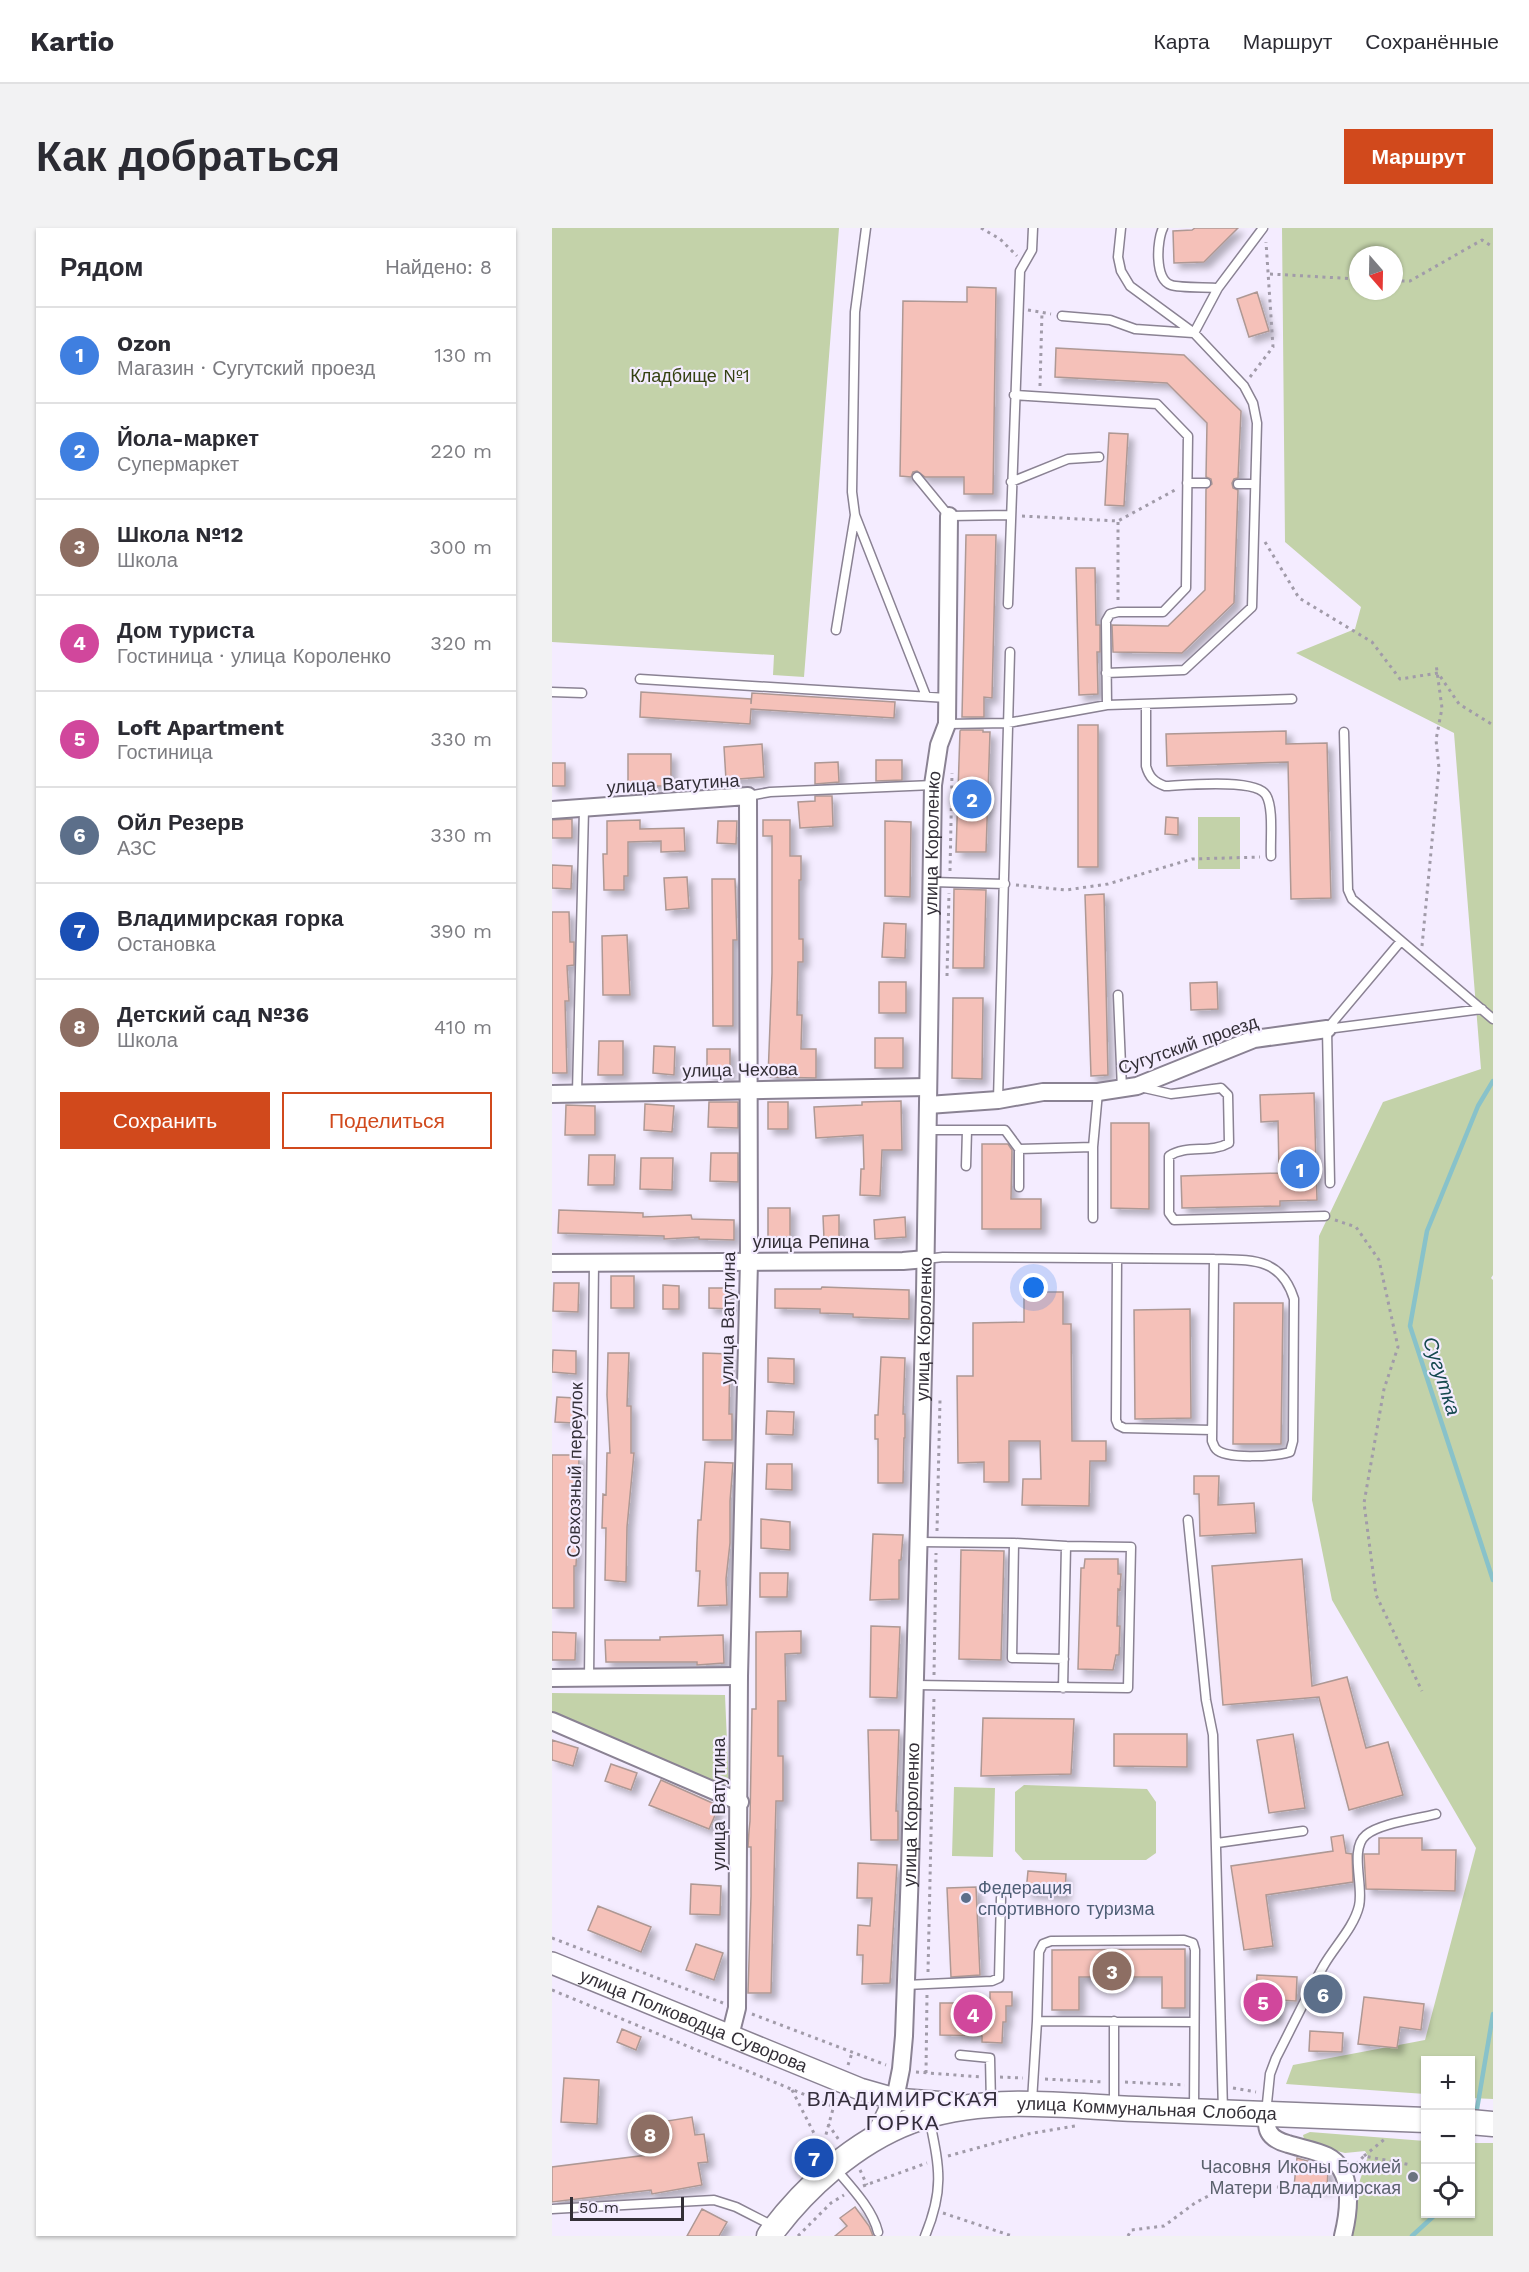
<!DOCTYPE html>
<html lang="ru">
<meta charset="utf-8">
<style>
:root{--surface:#fff;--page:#f2f2f3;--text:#2b2b33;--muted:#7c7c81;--line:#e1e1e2;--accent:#d1491c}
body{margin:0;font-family:"Work Sans",sans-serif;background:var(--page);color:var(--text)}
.controls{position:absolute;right:18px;bottom:18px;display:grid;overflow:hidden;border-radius:0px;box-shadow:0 2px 4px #0004}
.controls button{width:54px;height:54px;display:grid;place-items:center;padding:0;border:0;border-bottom:2px solid var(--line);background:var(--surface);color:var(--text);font:30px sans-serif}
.compass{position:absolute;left:797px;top:18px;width:54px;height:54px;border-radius:50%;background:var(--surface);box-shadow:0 2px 4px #0004;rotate:160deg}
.scale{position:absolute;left:18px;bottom:15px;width:114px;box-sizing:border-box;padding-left:6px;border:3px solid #332f37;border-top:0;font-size:16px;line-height:21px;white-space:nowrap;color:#332f37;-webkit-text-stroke:4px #f4ecff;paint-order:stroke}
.you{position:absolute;left:482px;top:1060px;width:21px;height:21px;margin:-15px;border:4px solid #fff;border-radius:50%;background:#1a73e8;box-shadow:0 0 0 9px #1a73e833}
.badge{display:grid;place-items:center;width:39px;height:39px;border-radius:50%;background:var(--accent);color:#fff;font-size:20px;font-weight:700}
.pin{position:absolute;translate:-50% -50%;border:3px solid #fff;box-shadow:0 2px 6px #0006}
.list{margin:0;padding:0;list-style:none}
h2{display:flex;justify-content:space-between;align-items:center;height:78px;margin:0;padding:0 24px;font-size:26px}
h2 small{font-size:20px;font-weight:400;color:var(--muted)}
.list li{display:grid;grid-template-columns:39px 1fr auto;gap:18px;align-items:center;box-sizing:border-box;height:96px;padding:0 24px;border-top:2px solid var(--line)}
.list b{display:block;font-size:22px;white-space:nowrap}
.list p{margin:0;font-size:20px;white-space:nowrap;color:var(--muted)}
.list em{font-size:20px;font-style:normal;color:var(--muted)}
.actions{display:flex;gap:12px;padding:18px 24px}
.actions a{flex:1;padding:14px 0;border:2px solid var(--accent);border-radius:0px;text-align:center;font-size:21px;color:var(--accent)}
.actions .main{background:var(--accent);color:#fff}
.icon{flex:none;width:33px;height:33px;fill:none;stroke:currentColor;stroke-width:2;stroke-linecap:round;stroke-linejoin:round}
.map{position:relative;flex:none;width:941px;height:2008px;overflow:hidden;border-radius:0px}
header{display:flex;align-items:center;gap:36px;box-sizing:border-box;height:84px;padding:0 30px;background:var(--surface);border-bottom:2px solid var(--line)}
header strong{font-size:28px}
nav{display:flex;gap:33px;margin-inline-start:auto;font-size:21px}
.intro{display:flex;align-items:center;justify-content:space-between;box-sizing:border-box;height:144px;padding:0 36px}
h1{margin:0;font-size:42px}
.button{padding:15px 27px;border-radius:0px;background:var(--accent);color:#fff;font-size:21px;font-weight:700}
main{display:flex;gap:36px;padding:0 36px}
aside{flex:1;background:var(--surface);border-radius:0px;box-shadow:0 2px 4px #0004}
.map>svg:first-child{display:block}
.green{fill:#c3d2a9;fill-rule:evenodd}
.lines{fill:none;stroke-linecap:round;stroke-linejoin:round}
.stream{stroke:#88c2ca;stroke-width:4.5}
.building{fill:#f5c1b9;stroke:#ae9894;stroke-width:1.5;filter:url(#shadow)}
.service-casing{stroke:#8a8293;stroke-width:11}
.minor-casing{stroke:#8a8293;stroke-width:20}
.tertiary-casing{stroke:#8a8293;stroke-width:24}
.secondary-casing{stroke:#8a8293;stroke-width:27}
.path{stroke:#a19ba9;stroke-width:3;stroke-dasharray:3 4.5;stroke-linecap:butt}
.service{stroke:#fff;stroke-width:8}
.minor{stroke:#fff;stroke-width:16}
.tertiary{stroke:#fff;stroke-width:21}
.secondary{stroke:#fff;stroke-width:24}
.service-dot{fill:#5c6f8a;stroke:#f4ecff;stroke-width:2}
.worship-dot{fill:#6b7280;stroke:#f4ecff;stroke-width:2}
.labels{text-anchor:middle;stroke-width:4.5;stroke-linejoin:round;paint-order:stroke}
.park-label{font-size:18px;fill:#344111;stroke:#f4ecff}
.street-label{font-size:18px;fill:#332f37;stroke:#f4ecff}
.service-label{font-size:18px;fill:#4e5e75;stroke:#f4ecff;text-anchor:start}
.worship-label{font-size:18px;fill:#5b616d;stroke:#f4ecff;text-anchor:end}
.water-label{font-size:20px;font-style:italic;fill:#15494f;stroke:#f4ecff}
.quarter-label{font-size:21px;letter-spacing:1.5px;fill:#332d3b;stroke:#f4ecff}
</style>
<header>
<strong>Kartio</strong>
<nav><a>Карта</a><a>Маршрут</a><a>Сохранённые</a></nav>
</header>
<div class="intro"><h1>Как добраться</h1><a class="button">Маршрут</a></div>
<main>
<aside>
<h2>Рядом<small>Найдено: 8</small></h2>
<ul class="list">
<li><span class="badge" style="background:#3f7fe0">1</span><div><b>Ozon</b><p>Магазин · Сугутский проезд</p></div><em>130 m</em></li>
<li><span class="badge" style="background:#3f7fe0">2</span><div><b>Йола-маркет</b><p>Супермаркет</p></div><em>220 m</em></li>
<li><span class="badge" style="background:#8d6e63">3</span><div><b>Школа №12</b><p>Школа</p></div><em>300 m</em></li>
<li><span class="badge" style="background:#d1479c">4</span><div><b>Дом туриста</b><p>Гостиница · улица Короленко</p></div><em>320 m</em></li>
<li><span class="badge" style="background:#d1479c">5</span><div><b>Loft Apartment</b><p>Гостиница</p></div><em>330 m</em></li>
<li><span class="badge" style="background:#5c6f8a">6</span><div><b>Ойл Резерв</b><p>АЗС</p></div><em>330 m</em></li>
<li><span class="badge" style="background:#1a4fb4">7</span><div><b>Владимирская горка</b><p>Остановка</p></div><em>390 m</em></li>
<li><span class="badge" style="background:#8d6e63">8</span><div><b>Детский сад №36</b><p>Школа</p></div><em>410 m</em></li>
</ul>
<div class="actions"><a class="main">Сохранить</a><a>Поделиться</a></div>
</aside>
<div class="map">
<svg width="941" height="2008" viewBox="0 0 941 2008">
<defs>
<filter id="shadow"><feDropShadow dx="5.5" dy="5.5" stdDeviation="3" flood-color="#0004"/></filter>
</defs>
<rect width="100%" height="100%" fill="#f4ecff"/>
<!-- green -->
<path class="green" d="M0,0H287L252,449L221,447L222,427L0,414Z
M730,0H941V1047L939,1050L941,1052V1871L919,1870L918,1832H874L873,1866L734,1856L741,1837L873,1812L924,1620L780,1372L760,1272L767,1008L831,874L929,841L902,505L744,425L803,401L809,379L733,314ZM806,27H842V63H806Z
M646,589H688V641H646Z
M0,1465L173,1467L177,1560L0,1488Z
M472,1557L595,1561L604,1574V1625L594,1632H471L463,1623V1564Z
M402,1559L443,1560L441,1629L400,1628Z
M758,1904L873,1913L874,1986H918L919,1915H941V2008H798L803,1967L816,1928L813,1923L793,1925L753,1915L751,1907Z"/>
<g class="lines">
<!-- stream -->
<path class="stream" d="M941,853L926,878L875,1003L858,1098L941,1352
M924,1887L941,1786
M918,1923L922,1901
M860,2008L884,1986"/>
</g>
<!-- building -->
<path class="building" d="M643,0H686L652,34L622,35L621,3L640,2Z
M415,59L444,60L441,266H412V249H373L365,243L361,244L359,249L348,248L351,73L415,74Z
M705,64L717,103L697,109L685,71Z
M504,120L632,127L689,183L686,250L682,251L680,255L681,260L686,262L682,375L630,425L561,424L560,397L616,398L653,362L654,261L660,256L659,251L654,249L655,195L615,155L503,149Z
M557,205L576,206L572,278L553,277Z
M414,307H444L440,470L432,469V489H410Z
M524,340H543L544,397H548V424H545L546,466L527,467Z
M89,464L199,471V476L200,465L343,474L342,490L199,481L198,496L88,489Z
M526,497H546V639H526Z
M409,502H431V504H438L434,624H404L408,503Z
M734,503V516L775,515L779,670L739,671L736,534L615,538L614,506Z
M210,516L212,549L174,552L172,519Z
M76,526H119V558H76Z
M324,532H350V552L324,553Z
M286,534L287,554L263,556V535Z
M0,535H13V558H0Z
M263,568H280L281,598L248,600L246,574L263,573Z
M614,589L626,590V607L613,606Z
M20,591V610H0V592Z
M88,592V601L132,600L133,623L109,624V613L76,614V648H72V662H52L51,626H55V593Z
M211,592H238V628H249V652H247V711H251V734H246L245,787H250L249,821H264V850L216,849L220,745V608H211Z
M166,593H185L184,616L165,615Z
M333,593L359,594L358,669L333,668Z
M0,637L20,638L19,661L0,660Z
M135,649L137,680L114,682L112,650Z
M160,651H183L185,712H181V798H161Z
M402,661L434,662L432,740H401Z
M552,666L556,847L539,848L533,667Z
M0,684H17L18,714H22V737L15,738L17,773H13L15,845H0Z
M332,695L354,696L353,730L330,729Z
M75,707L78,767H51L50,708Z
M327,754H354V785H327Z
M665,754L666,781L639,782L638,755Z
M401,770H431L430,851L400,850Z
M323,810H351V840H323Z
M47,813H71V847H46Z
M102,818L123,819L122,847L101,845Z
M155,821H178V847H155Z
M762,865L765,972L728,973V978L630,980L629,948L727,945L726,893L709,894L708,867Z
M349,873L350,922H330L328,968L308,967L309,941H312L311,907L264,910L262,879L310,877V874Z
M157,874H186V900L156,899Z
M216,874H236V901H216Z
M93,876L122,878L120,904L92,902Z
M14,877L43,878V907H13Z
M559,895H597V981L559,980Z
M430,916H456L460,922L459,971H489V1001H430Z
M159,925H186V954L158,953Z
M37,927H63L62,957H36Z
M89,930H121L120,962L88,961Z
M216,980H238V1009H216Z
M7,982L91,985V989L139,987L140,991L182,992V1012L147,1011V1009L112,1011V1008L6,1005Z
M287,987V1011H272L271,988Z
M353,989L354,1009L323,1011L322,992Z
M59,1048H82V1080H59Z
M2,1055H27L26,1084L1,1083Z
M111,1057L127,1058V1081H111Z
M270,1059L357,1062V1091L301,1089V1086L268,1085V1081L223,1080V1061H269Z
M157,1060H179V1081L157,1080Z
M472,1064H511V1096H519L520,1213H554V1233H538L537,1278L470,1277L471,1251H489L488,1213H457V1254H432V1234L406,1235L405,1148H421V1095L472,1094Z
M682,1075H731L729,1216H681Z
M638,1081L639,1190L583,1191L582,1082Z
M1,1122L24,1123V1146L0,1144Z
M56,1125H77L75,1178H79V1225H82L75,1299L74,1354L53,1352L54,1300H50L51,1266L54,1267L55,1225H58L55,1167Z
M151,1125L178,1126L177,1186H180V1212H151Z
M329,1129L353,1130L351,1186H353V1210H352L351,1255H326V1211H323V1187H326Z
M216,1130L242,1131V1156L216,1154Z
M5,1169L23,1170L22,1195L3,1194Z
M215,1183L242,1184L241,1207L214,1206Z
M0,1227H27L26,1297L24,1338H22V1380H0Z
M153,1234L181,1235L178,1273V1315L174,1351L175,1377L146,1378L148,1343H144L145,1314L146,1292H149Z
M215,1236H240V1262L214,1261Z
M642,1248H667L666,1277L702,1275L704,1305L648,1308L647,1266H642Z
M209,1291L238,1294V1322L209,1320Z
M321,1306L351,1307L349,1332H347V1371L318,1372Z
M409,1322L452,1323L449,1432L407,1431Z
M533,1331H566V1346H569L568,1362L566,1361L565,1398H568L567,1427H564L561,1442L526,1441L529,1340H532Z
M750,1331L760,1458L795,1449L814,1520L836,1514L851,1567L797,1582L767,1469L671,1477L660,1338Z
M208,1345H236L235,1369H208Z
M319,1398L348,1399L345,1470L318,1469Z
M249,1403V1425L233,1426L234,1473H226V1528H231V1573H224L219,1765H196L199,1668V1619H196L197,1603L198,1593L200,1481H204V1404Z
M0,1404L24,1405L23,1432H0Z
M171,1407L172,1435L145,1437V1434H54L53,1412H108V1409Z
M431,1490L522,1491L519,1546L429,1548Z
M316,1502H347L344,1583H346V1612H319Z
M562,1506H635V1539L562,1538Z
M741,1506L753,1580L717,1585L705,1512Z
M0,1512L26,1520L21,1538L0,1532Z
M59,1536L85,1545L79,1562L53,1553Z
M109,1552L167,1578L157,1601L97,1577Z
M791,1607L794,1625L800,1626L801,1654L714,1667L721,1718L692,1722L679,1638L781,1623L779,1609Z
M827,1610H870V1622H904L903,1663L814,1661L812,1626H827Z
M306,1635L345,1637L338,1755L310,1756L311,1727H305L306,1697L318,1698L320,1670H305Z
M476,1643L514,1646L513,1667L474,1664Z
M139,1656L169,1658L168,1687L138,1686Z
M424,1659L428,1747L399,1749L395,1660Z
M46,1678L99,1699L89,1724L36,1702Z
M144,1716L171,1725L162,1752L134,1742Z
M633,1721V1780H610V1749H527V1782H500V1722Z
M705,1747L745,1749L744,1773L726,1772L725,1791L702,1790Z
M438,1764H460V1778H454V1794H451L450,1815L430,1814V1808L388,1807V1775H438Z
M812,1769L872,1776L869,1802L848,1799L845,1820L806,1816Z
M70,1801L89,1809L84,1822L65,1814Z
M758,1803L791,1805L790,1824L757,1823Z
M12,1850L47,1852L45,1896L9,1894Z
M140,1889L143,1907L152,1906L156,1934L146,1935L150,1957L100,1966L99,1962L0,1974V1939L95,1927L90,1897Z
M745,1930L766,1936L776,1942L775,1961L742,1958Z
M303,1979L317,1998L321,2008H283L295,1998L288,1990Z
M150,1981L175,1994L167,2008H135Z"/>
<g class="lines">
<defs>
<path id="service" d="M314,0L303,84L300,264L303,287L374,468
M611,0C605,12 602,51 619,57C627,60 656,59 666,60
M510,88L558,92L583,101L641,105
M642,105L666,60L711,0
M462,167L605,176L636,208L634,360L611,384H566L558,386L554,393L555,477
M365,249L397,288L458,287
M459,254L516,231L547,229
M635,255H654
M686,256H703
M456,376L468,43L480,22L481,0
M284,402L303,287
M554,445L632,442L700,379L705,195L701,175L692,158L642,105L578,58L569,43L566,29L569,0
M88,451L395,470
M0,464L30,465
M594,476V538C597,549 602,554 613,558C634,557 704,550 714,567C722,580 718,613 719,628
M395,496L456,495L555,477L740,471
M792,504L796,662L800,671L941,791
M196,568L218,564L381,557
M380,654L453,656
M566,767L570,861
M775,801L930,781
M588,859L619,866L669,860L676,867L677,915C658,926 635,916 617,928V985L622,992L773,988
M25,865L32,581
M446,872L458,424
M376,902H453L467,921L541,919
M414,938L415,902
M778,955L775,801L849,713
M467,959V921
M541,990V919L546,864
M374,1031L391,1029L662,1031C699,1032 729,1029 742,1071L741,1213L738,1224C725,1228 674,1232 664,1221C662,1219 661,1215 660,1213L662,1031
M565,1031L564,1192L566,1197L572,1200L660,1202
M636,1292L654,1472L661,1507L671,1883
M367,1314L462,1315L460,1430L512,1431
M462,1315L514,1318
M37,1449L42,1035
M363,1457L576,1460L579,1319L514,1318L511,1460
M665,1615L751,1603
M354,1757L440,1753L447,1750L449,1670
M485,1793L487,1724L491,1716L499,1713L632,1712L641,1715L643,1722L642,1882
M408,1827L438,1830L439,1876
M480,1873L485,1793L642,1794
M562,1877V1793
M714,1885L718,1846L724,1830C740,1799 755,1767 772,1737C783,1718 802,1699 807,1678C812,1658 797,1621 814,1607C828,1595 866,1591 884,1586
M282,1939C298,1958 320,1980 326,2004
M0,1981L162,1972L184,1979L223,1999
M373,2008C393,1960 387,1938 377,1889"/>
<g id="minor">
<path d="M0,582L196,568L197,1033L187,1448L185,1780L178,1808"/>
<path d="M0,866L376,859"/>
<path d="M376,877L446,872L491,864H546L585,858L702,811L775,801"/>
<path d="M0,1035L351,1033L374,1031"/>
<path d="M0,1450L187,1448"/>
<path d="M0,1493L188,1574"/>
<path id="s1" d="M343,1871L349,1841L352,1808L358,1641L373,1066L381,557L387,517L395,496L397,288"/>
<path d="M714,1885C715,1891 714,1899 717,1904C720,1910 729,1914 736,1916C748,1920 763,1922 775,1928C803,1942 797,1984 791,2008"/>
</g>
<g id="tertiary">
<path id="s2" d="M0,1735L308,1861L343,1871L407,1876"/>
<path d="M324,1910L343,1871"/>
</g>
<g id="secondary">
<path d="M918,1894L941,1896"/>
<path id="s3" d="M217,2008C252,1960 303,1914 359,1893C430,1866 510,1878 584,1881C680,1884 777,1888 874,1892"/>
</g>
</defs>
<!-- service casing -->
<use href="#service" class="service-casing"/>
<!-- minor casing -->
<use href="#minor" class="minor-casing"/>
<!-- tertiary casing -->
<use href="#tertiary" class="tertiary-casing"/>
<!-- secondary casing -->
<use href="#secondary" class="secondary-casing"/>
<!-- path -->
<path class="path" d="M429,0L448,11L465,28
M718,46L806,51
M842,53H858L930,12L941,19
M476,82L499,86
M698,149L721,119L714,14
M488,158L490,84
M470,288L566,293L623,262
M713,314L747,370L820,414L848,451L886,445L907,476L941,497
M566,372V293
M398,643L400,545
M464,657L514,662L556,656L640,631L708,629
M870,718L887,540L884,512L890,480L884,436
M395,748L397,665
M783,992L804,999L827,1032L846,1119L832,1161L812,1275L824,1367L870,1463
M385,1303L388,1172
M382,1447L384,1325
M0,1710L171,1775
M376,1744L382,1469
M0,1762L280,1878
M200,1786L334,1837
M296,1837L300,1825
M364,1844L429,1849
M374,1845L375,1766
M448,1849L471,1850
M493,1851L552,1854
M573,1854L633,1857
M681,1860L704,1864
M240,1862L271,1923
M276,1896L287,1912
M270,1921L284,1870
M396,1928L476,1906L523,1898
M812,1928L834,1910
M804,1936L812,1928L859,1937
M308,1942L315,1957
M311,1958L375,1935
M391,1985L460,2008
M246,2008L279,1975L292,1967
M576,2008L579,2002L612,1998L643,1975L677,1957L748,1960"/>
<!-- service -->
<use href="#service" class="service"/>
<!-- minor -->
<use href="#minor" class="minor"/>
<!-- tertiary -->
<use href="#tertiary" class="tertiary"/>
<!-- secondary -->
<use href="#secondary" class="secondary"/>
</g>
<!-- markers -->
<circle class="service-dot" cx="414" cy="1670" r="6"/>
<circle class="worship-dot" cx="861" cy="1949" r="6"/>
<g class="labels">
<!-- park labels -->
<g class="park-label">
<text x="138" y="154">Кладбище №1</text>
</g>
<!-- street labels -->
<g class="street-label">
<text transform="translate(121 556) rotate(-3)" y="6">улица Ватутина</text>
<text dy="6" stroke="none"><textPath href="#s1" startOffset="1257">улица Короленко</textPath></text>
<text transform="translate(636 817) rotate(-19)" y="6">Сугутский проезд</text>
<text transform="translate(188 842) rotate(-1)" y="6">улица Чехова</text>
<text x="259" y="1020">улица Репина</text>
<text transform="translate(176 1090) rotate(-89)" y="6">улица Ватутина</text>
<text dy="6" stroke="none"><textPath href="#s1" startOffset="771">улица Короленко</textPath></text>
<text transform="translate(23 1242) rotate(-89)" y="6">Совхозный переулок</text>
<text transform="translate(167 1576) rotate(-90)" y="6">улица Ватутина</text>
<text dy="6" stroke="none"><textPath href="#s1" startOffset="285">улица Короленко</textPath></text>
<text dy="6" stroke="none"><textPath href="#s2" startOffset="153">улица Полководца Суворова</textPath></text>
<text dy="6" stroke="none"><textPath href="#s3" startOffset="423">улица Коммунальная Слобода</textPath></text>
</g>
<!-- service labels -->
<g class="service-label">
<text x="426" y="1666">Федерация<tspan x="426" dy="21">спортивного туризма</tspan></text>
</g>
<!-- worship labels -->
<g class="worship-label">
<text x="849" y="1945">Часовня Иконы Божией<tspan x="849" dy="21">Матери Владимирская</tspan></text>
</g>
<!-- water labels -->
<g class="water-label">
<text transform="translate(890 1148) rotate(72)" y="7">Сугутка</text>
</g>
<!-- quarter labels -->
<g class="quarter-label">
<text x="351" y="1878">ВЛАДИМИРСКАЯ<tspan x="351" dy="24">ГОРКА</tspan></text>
</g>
</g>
</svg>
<div class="controls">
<button>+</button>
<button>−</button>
<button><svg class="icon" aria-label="locate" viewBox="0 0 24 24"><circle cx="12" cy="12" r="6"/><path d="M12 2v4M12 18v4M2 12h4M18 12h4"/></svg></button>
</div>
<svg class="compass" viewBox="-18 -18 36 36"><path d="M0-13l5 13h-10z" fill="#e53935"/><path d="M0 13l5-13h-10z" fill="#7c7c81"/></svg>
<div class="scale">50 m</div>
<div class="you"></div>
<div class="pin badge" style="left:748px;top:941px;background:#3f7fe0">1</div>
<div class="pin badge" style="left:420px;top:571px;background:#3f7fe0">2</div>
<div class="pin badge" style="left:560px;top:1743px;background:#8d6e63">3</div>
<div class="pin badge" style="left:421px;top:1786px;background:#d1479c">4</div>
<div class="pin badge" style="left:711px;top:1774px;background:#d1479c">5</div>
<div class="pin badge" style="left:771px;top:1766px;background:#5c6f8a">6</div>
<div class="pin badge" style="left:262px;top:1930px;background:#1a4fb4">7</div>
<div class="pin badge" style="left:98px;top:1906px;background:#8d6e63">8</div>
</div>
</main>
